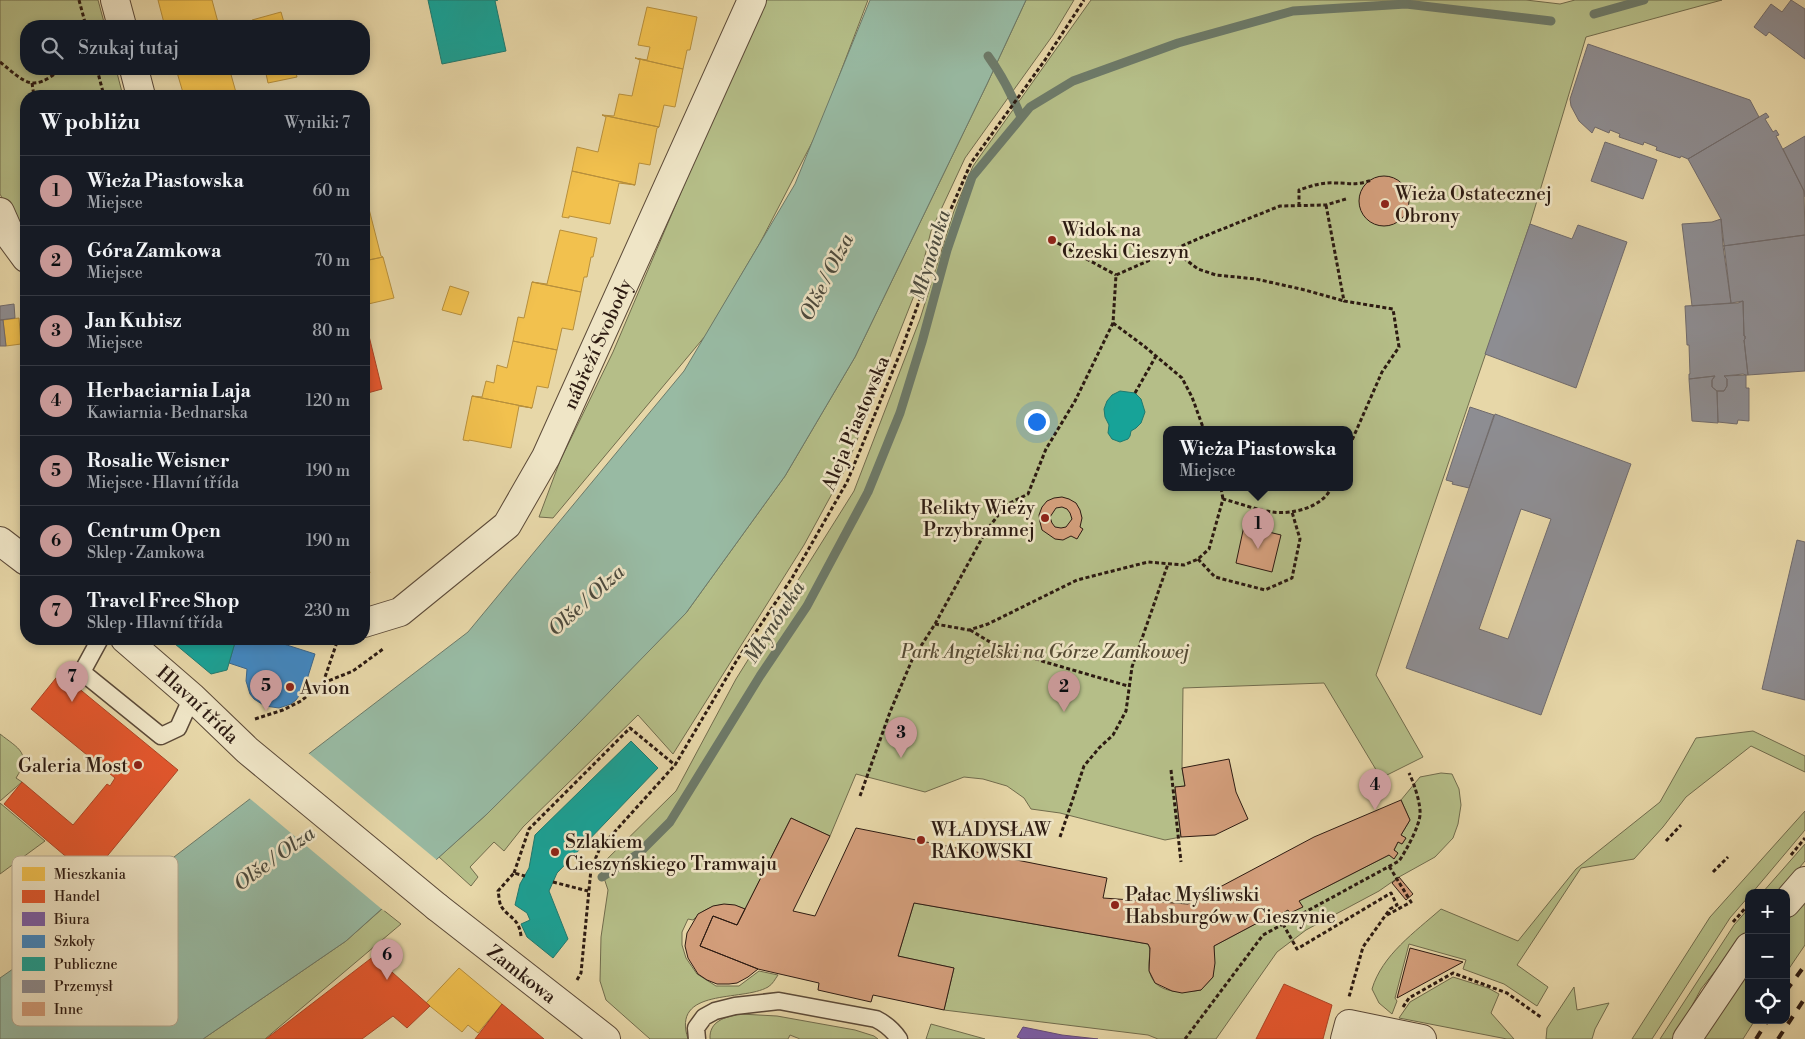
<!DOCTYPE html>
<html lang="pl">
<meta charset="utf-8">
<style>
:root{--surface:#171b24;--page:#20242c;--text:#f1f3f6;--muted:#9ea1a6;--line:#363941;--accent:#c59692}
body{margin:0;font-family:"Libre Bodoni",serif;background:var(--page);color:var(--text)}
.controls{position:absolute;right:15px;bottom:15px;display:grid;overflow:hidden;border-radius:10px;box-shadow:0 2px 8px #0003}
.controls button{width:45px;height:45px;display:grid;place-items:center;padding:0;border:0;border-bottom:1px solid var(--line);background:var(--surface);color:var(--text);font:25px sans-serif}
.you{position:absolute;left:1036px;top:421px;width:18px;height:18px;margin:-12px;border:4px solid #fff;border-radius:50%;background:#1a73e8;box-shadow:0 0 0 8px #1a73e833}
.badge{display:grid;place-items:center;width:32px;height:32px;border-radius:50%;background:var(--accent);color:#111;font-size:16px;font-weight:700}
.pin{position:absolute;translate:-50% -41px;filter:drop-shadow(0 1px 2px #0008)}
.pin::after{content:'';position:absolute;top:26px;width:18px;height:15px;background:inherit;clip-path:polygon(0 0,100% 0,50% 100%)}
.popup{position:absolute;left:1163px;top:426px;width:190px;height:65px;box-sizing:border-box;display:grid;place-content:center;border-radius:10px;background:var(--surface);filter:drop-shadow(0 1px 4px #0005);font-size:16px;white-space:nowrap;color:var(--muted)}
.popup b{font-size:19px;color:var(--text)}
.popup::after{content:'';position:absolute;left:50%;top:100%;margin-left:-10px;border:10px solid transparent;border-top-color:var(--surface)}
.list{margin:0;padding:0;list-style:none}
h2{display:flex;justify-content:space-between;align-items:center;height:65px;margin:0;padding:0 20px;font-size:21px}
h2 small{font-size:16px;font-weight:400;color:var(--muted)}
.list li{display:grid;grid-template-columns:32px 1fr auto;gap:15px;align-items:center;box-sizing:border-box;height:70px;padding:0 20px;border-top:1px solid var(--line)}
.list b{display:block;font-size:19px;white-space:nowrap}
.list p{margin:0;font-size:16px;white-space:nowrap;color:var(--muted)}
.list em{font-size:16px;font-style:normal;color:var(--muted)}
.icon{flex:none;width:28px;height:28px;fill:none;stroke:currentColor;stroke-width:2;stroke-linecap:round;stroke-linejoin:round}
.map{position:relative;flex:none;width:1805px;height:1039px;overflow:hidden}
.search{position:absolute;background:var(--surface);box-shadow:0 2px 8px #0003;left:20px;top:20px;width:350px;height:55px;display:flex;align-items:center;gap:12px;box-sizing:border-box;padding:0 18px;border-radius:20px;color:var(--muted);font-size:19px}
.panel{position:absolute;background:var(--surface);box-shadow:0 2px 8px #0003;left:20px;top:90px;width:350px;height:555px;border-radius:20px}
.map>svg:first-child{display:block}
.green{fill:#b5be88;stroke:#716c4d;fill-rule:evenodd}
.water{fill:#98baa3;stroke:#6d7a69}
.pier{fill:#e7d7a8}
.homes{fill:#f2c14e;stroke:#b78f3c}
.shops{fill:#e4572e;stroke:#ad4526}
.offices{fill:#7b5ea7;stroke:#644a7a}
.schools{fill:#3f88c5;stroke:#3a678f}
.public{fill:#17a398;stroke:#1e7a70}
.industry{fill:#8d8d92;stroke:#706b6c;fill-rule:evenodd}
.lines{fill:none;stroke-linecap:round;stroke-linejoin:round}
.stream{stroke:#6d7a69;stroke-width:9}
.building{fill:#d39e7b;stroke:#2d1b12;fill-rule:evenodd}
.service-casing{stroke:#5c4a38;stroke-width:19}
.minor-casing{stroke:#5c4a38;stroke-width:30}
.tertiary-casing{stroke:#5c4a38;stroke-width:30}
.path{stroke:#2d1b12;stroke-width:3;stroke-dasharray:4 2.5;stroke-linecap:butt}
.service{stroke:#efe5c6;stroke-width:16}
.minor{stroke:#efe5c6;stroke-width:28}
.tertiary{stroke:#efe5c6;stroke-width:28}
.rail{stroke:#2d1b12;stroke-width:4;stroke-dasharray:9 9;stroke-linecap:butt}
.poi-dot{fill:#8f2418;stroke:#efe5c6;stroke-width:2}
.labels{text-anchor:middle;stroke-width:5;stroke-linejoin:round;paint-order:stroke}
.poi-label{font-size:19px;fill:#2d1b12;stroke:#efe5c6;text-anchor:start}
.street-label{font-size:19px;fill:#2d1b12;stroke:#efe5c6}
.park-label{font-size:19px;font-style:italic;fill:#564c35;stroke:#efe5c6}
.water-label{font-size:20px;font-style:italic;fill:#4d4b3e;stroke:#efe5c6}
.key{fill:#efe5c6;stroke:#b5a890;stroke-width:1}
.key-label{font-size:14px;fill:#2d1b12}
</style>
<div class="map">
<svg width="1805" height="1039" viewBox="0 0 1805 1039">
<rect width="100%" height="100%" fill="#e7d7a8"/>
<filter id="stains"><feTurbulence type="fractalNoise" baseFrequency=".004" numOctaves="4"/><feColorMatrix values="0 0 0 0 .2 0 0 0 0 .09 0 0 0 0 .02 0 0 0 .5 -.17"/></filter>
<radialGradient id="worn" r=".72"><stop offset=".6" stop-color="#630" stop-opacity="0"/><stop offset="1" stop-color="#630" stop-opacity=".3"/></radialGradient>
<!-- green -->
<path class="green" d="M0,0H98L105,26H26V69H116L123,96H26V244L0,194Z
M763,0H868L819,129L760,243L706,335L553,518L539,517L560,461L613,352Z
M1026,0H1074L1053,35L965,158L931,231L917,288L846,468L804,545L673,754L638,715L523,827L504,851L494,842L470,867L478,877L471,886L439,857L487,814L686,613L785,476L855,357L987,84Z
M1091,0H1526L1560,4L1575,0H1722L1586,37L1530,224L1376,675L1423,757L1381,778L1324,683L1183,688L1182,768L1185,786L1175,787L1181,837L1165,840L1060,813L1031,809L1024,798L1007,786L983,779L964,777L925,792L856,774L830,836L791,818L745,909C726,901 708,904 693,920L688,919L682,932V945L686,958L697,974L716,986H739L759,971L778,975C775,979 773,984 768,987C742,1002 671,987 688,1039H650L606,1000L600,981L601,937L608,890L600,866L676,791L736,679L854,491L920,319L954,211L973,166ZM1167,430H1349V488H1167Z
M1753,731L1805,756V772L1751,746L1686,797L1663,827L1634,859L1581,868L1517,965L1548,987L1537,1006L1504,984L1463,969L1466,960L1409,944L1395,998L1397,1001L1392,1014L1379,1003L1372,989C1382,955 1415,932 1441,909L1518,941L1576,869L1660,802L1696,738Z
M0,734C19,749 32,753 16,778L22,782L0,801Z
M1441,773L1452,774L1459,789L1461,805L1458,824L1453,838L1435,857L1399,877L1379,891L1306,930L1277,952L1216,1039H1158L1148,1035L944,1010L954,968L898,956L914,903L1148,944C1152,951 1148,960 1149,968C1152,995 1182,993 1201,990L1213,977L1214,946L1278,912L1280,915L1288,910L1290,913L1302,906L1299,901L1389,855L1394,858L1398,853L1394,850L1398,842L1402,844L1406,838L1401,835L1410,820L1401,800L1420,777Z
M0,803L45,841L0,874Z
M1805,811V830L1752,893H1749V896L1730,918L1652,1039H1632L1710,917Z
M1805,844V861L1778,893H1762Z
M1805,900V945L1786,973V922Z
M1749,908V928L1701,989L1674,1039H1660L1734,925Z
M382,909L401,924L265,1039H203L346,941Z
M1749,970V1020H1755L1743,1039H1702Z
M1453,977L1488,988L1499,994L1491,1013L1514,1039H1507L1399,1018L1410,1002Z
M1574,987L1577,1010L1609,1003L1595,1029L1592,1039H1546L1547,1028Z
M740,1014L777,1016L855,1030L874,1036L878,1039H800L790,1035L788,1039H710C709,1021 725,1017 740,1014Z
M931,1024L985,1039H926Z"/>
<!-- water -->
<path class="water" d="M870,0H1026L987,84L855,357L785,476L686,613L577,725L487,814L346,941L203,1039H0V978L174,857L468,632L684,371L795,184Z"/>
<!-- pier -->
<path class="pier" d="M307,752L438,861L384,911L248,797Z"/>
<!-- homes -->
<path class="homes" d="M158,0H212L219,26H167L166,23H164Z
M647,7L697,17L690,50H687L683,69L635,58L647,60L650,47L638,45Z
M281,12L285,26H254L252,20Z
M635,58L683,69L675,107L664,105L659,127L602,115L614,116L619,94L632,96L640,60Z
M176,69H240L230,71L237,96H184Z
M265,69H295L297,77L268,83Z
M602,115L659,127L657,128L650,165L639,163L635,185L572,171L577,147L598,152L606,117Z
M572,171L635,185L619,183L610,224L569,216V218L562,217Z
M369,209L381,256L383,257L364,261V210Z
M560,230L597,238L593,257H591L587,277H584L581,292L532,282L547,284Z
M383,257L394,298L364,305V261Z
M532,282L581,292L573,330L562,328L557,350L513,341L518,317L524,318Z
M450,286L469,292L461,315L442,310Z
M19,318L21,344L6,346L3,320Z
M513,341L557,350L548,388L537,386L532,408L472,396L482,397L486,381L494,383L497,365L507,368Z
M472,396L532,408L519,406L511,448L469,440V441L463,440Z
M364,552L370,573L364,574Z
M459,968L502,1004L478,1033L468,1025L462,1032L426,1003Z"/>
<!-- shops -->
<path class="shops" d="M368,332L382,389L364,394V333Z
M60,673L178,770L90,877L4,804L22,782L73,825L107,784L110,786L115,778L31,709Z
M374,956L430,1006L407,1028L393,1016L362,1039H266Z
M1284,984L1332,1005L1323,1039H1256Z
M502,1004L544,1039H475Z"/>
<!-- offices -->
<path class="offices" d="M1023,1027L1062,1035L1098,1039H1022L1017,1037Z"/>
<!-- schools -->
<path class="schools" d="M236,639H247L256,642V639H268L315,654L304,689L296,700L291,704L279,708L265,706L254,699L250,694L246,681L247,669L229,663Z"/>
<!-- public -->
<path class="public" d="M428,0H498L495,1L506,51L442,64Z
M1120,391L1135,393L1141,399L1145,412L1141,423L1136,428L1131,431L1130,436L1128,439L1120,442L1112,439L1108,433L1109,425L1105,417L1104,409L1107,401L1112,395Z
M169,639H236L227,670L211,674Z
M631,741L658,768L557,873L549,891L568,939L553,958L527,937L521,924L530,920L527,913L515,905L520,884L529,868L535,835Z"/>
<!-- industry -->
<path class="industry" d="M1791,0L1805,9V59L1769,32L1766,36L1754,27L1771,4L1782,12Z
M1588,44L1750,100L1759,117L1688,159L1681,156L1680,158L1656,150L1657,147L1644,142L1643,145L1619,137L1620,134L1610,130L1609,133L1595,127L1592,133L1579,121L1571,106L1570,99Z
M1766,113L1769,117L1765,119L1773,132L1776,130L1779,135L1776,136L1804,191L1805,235L1723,246L1721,219L1688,159Z
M1805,136V197L1804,191L1783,149Z
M1605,142L1657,160L1643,199L1591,181Z
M1721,219L1731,303L1692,306L1682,224L1712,222Z
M1530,224L1572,239L1578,225L1627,242L1576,388L1485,354Z
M1805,235V371L1748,375L1744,340L1745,339V336H1744L1743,301L1731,303L1723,246Z
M1743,301L1744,336H1745V339L1744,340L1748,375L1724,376L1727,379V386L1724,391H1717L1712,387V380L1715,376L1689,379V374H1690L1689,345H1687L1685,306L1738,303Z
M14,304L15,318L0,320V306Z
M0,320H3L6,346H0Z
M1743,374L1746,375V388H1749V421L1738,420L1737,424L1718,422L1717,391H1724L1727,386V379L1724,376Z
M1715,376L1712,380V387L1717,391L1718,423L1692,421L1689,379Z
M1470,407L1494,415L1469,488L1452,484L1453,482L1446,480Z
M1495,414L1631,464L1541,715L1406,668ZM1521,509L1551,519L1508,639L1479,629Z
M1797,540L1805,542V700L1762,689Z"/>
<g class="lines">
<!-- stream -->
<path class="stream" d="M1594,14L1644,0
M988,56C1002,75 1012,95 1021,117
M602,877L638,854L670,822L760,676L807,606L868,492L900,413L922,342L947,250L972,177L1030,107L1073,81L1178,43L1293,11L1406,4L1551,21"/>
</g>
<!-- building -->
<path class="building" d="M1359 201a25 25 0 1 1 50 0a25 25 0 1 1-50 0Z
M1062,497L1069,499L1076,503L1080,510L1082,518L1080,527L1083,529L1077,539L1071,536L1063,540L1055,539L1042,530L1040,522L1039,515L1042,507L1047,501L1054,498ZM1062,507L1067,509L1070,513L1072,519L1066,527L1061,528L1055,527L1052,523L1050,517L1056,508Z
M1244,526L1281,535L1272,572L1236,563Z
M1229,759L1236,792L1248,819L1215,835L1181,837L1175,787L1185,786L1182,768Z
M1401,800L1410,820L1401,835L1406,838L1402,844L1398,842L1394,850L1398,853L1394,859L1389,855L1299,901L1303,907L1290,913L1288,910L1279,915L1278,912L1214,946L1215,963L1213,977L1201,990L1182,993L1172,991L1155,983L1149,971L1150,948L1148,944L914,903L898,956L954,968L944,1010L873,995L871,1002L818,990L819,983L758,969L700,946L713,916L737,925L791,818L830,836L793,911L815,916L856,828L1107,878L1103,898L1188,904L1314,837Z
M1399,877L1413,894L1406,900L1392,883Z
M724,904L735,905L745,909L737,925L713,916L700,946L758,969L748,977L737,983L729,984H717L707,980L698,974L688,958L685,946L687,933L698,914L713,906Z
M1410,948L1463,962L1397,998Z"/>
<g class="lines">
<defs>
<path id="service" d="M100,639L82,672L161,736L178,728L192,697
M697,1039L696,1028L704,1017L715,1011L735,1006L779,1001L876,1019C886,1024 893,1030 899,1039"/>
<g id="minor">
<path d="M115,0L122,26"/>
<path d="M134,69L141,96"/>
<path d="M0,212L12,239L26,258"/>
<path id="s1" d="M364,623L400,612L507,525L546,457L752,0"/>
<path d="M1786,903L1805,881"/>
<path id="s2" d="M437,907L606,1039"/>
<path d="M1345,1039L1349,1024L1422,1039"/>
<path d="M1687,1039L1749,947"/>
</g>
<g id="tertiary">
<path d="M0,541L26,561"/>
<path id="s3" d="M125,639L192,697L247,750L437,907"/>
</g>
</defs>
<!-- service casing -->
<use href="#service" class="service-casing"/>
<!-- minor casing -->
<use href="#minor" class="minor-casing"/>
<!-- tertiary casing -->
<use href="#tertiary" class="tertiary-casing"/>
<!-- path -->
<path class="path" d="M79,0L86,26
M0,62C26,83 32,93 61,69
M97,69L104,96
M32,83L34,96
M1326,205L1344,301L1393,309L1399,347L1382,372L1349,447
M1299,206V190C1311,186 1322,182 1335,183C1351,183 1355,186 1372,180
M1052,240L1116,275
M1173,250L1198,269L1216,275L1256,279L1305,290L1344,301
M1113,323L1144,346L1182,378L1192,397L1204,430
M1135,393L1156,356
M1221,488L1223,499
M1198,559L1215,577L1265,590L1292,578L1300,539L1292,512
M935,624L969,630L988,624L1077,580L1148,562L1184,565L1198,559L1209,549L1223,499C1239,503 1256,510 1272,512C1292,515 1323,507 1331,488
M970,630L995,645L1045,662L1128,686
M323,683L353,671L383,649
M255,719L283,710L301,701L323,683L338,639
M1171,770L1181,862
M860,796L890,712L912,660L935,624L986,531L1006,505L1028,494L1046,449L1075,401L1113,323L1116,275L1200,238L1280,206L1326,205L1346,199
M1060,837L1084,766L1099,748L1113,735L1126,711L1132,667L1168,564
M1666,841L1681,825
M1791,855L1805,838
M1713,872L1728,857
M514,873L529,829L630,728L675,765
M553,882L588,891
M1387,915L1411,902L1389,866
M1733,922L1749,904
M1283,924L1297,949L1391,893L1397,905L1390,909L1363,947L1349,997
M521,936C519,917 508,918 501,906C499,902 499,895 498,891L514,873L525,876
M577,980L581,973L591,869L600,848L675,765L737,660L792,578L847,482L901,351L921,296L944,225L971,163L1045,60L1084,0
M1403,1007L1409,998L1453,973L1507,993L1542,1018
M1185,1039L1263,935L1399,861C1406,851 1419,827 1420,815C1421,804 1414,783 1409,773"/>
<!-- service -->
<use href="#service" class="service"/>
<!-- minor -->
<use href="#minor" class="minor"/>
<!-- tertiary -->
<use href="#tertiary" class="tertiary"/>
<!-- rail -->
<path class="rail" d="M1786,991L1805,965
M1756,1039L1768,1020
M1778,1039L1805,998"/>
</g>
<!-- markers -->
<g class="poi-dot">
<circle cx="1385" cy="204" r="5"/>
<circle cx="1052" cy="240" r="5"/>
<circle cx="1045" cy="518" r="5"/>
<circle cx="290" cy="687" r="5"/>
<circle cx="138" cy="765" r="5"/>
<circle cx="921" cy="840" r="5"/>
<circle cx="555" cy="852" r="5"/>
<circle cx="1115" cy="905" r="5"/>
</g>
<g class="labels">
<!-- poi labels -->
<g class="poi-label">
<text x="1395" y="200">Wieża Ostatecznej<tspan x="1395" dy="22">Obrony</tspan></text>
<text x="1062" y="236">Widok na<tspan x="1062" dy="22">Czeski Cieszyn</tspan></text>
<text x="1035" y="514" text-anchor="end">Relikty Wieży<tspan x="1035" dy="22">Przybramnej</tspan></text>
<text x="300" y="694">Avion</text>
<text x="128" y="772" text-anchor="end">Galeria Most</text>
<text x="931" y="836">WŁADYSŁAW<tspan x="931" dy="22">RAKOWSKI</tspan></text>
<text x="565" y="848">Szlakiem<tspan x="565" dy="22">Cieszyńskiego Tramwaju</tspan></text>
<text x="1125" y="901">Pałac Myśliwski<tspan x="1125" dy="22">Habsburgów w Cieszynie</tspan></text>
</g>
<!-- street labels -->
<g class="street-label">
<text dy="7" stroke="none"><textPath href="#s1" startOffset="378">nábřeží Svobody</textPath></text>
<text transform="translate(855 423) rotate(-67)" y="7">Aleja Piastowska</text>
<text dy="7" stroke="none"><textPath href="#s3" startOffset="98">Hlavní třída</textPath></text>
<text dy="7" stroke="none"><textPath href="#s2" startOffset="108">Zamkowa</textPath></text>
</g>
<!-- park labels -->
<g class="park-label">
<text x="1045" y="658">Park Angielski na Górze Zamkowej</text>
</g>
<!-- water labels -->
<g class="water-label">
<text transform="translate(930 255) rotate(-73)" y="7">Młynówka</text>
<text transform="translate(826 277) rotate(-63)" y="7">Olše / Olza</text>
<text transform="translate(586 600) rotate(-42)" y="7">Olše / Olza</text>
<text transform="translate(774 622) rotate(-57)" y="7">Młynówka</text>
<text transform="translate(274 858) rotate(-36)" y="7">Olše / Olza</text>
</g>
</g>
<!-- legend -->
<rect x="12" y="856" width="166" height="170" rx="8" class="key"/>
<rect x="22" y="867" width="23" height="14" fill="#f2c14e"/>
<rect x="22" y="890" width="23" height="13" fill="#e4572e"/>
<rect x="22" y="912" width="23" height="14" fill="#7b5ea7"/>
<rect x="22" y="935" width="23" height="13" fill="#3f88c5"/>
<rect x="22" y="957" width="23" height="14" fill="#17a398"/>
<rect x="22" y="980" width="23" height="13" fill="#8d8d92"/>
<rect x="22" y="1002" width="23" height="14" fill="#d39e7b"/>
<g class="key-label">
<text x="54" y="879">Mieszkania</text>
<text x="54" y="901">Handel</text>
<text x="54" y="924">Biura</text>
<text x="54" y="946">Szkoły</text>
<text x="54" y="969">Publiczne</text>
<text x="54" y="991">Przemysł</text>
<text x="54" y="1014">Inne</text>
</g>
<rect width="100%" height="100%" filter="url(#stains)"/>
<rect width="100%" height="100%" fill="url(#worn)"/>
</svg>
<div class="controls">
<button>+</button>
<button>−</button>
<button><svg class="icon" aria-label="locate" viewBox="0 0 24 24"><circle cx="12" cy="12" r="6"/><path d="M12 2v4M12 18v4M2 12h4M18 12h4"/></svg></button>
</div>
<div class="you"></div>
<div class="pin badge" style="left:1258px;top:549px">1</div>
<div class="popup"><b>Wieża Piastowska</b>Miejsce</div>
<div class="pin badge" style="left:1064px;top:712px">2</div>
<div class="pin badge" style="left:901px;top:758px">3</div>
<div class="pin badge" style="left:1375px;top:810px">4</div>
<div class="pin badge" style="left:266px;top:711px">5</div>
<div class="pin badge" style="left:387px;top:980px">6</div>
<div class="pin badge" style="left:72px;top:702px">7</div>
<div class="search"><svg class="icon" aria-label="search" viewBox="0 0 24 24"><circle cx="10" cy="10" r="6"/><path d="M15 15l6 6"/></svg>Szukaj tutaj</div>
<section class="panel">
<h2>W pobliżu<small>Wyniki: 7</small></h2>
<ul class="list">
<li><span class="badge">1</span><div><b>Wieża Piastowska</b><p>Miejsce</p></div><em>60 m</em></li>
<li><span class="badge">2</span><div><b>Góra Zamkowa</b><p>Miejsce</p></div><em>70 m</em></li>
<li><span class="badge">3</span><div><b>Jan Kubisz</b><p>Miejsce</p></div><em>80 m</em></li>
<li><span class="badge">4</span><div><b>Herbaciarnia Laja</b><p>Kawiarnia · Bednarska</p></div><em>120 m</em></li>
<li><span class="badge">5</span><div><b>Rosalie Weisner</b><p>Miejsce · Hlavní třída</p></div><em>190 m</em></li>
<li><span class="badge">6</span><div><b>Centrum Open</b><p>Sklep · Zamkowa</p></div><em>190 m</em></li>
<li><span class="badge">7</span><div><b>Travel Free Shop</b><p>Sklep · Hlavní třída</p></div><em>230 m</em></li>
</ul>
</section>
</div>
